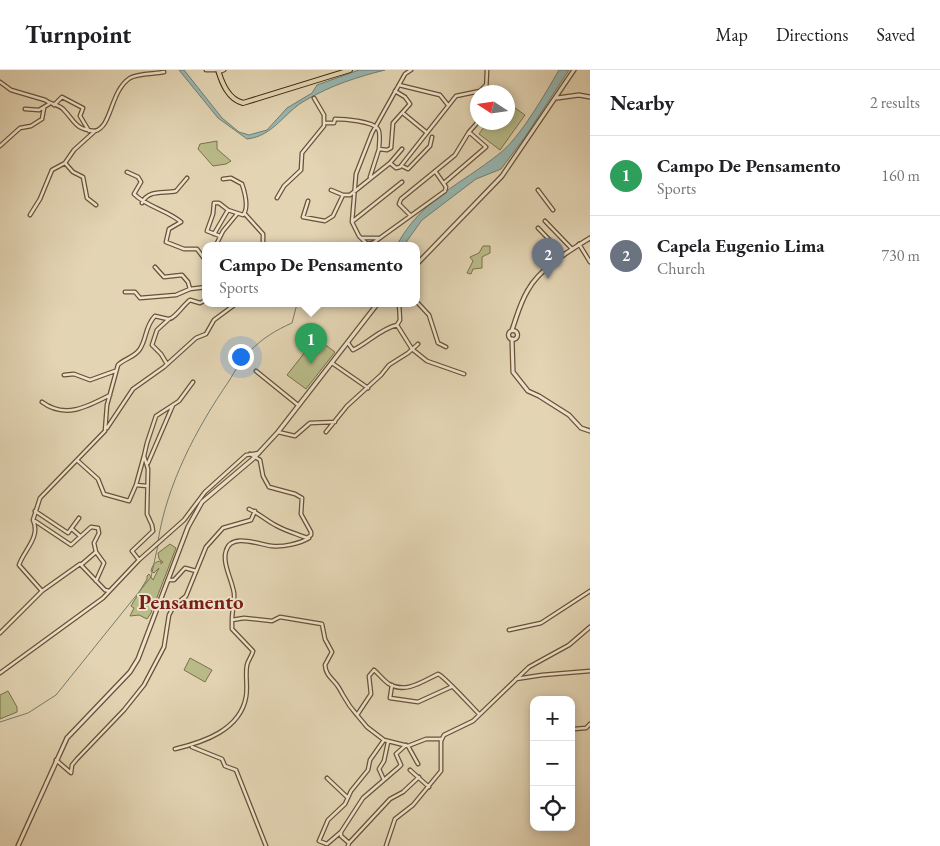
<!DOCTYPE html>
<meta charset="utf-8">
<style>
:root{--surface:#fff;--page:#f6f6f6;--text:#202124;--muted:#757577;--line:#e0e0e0;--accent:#8f2418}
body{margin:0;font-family:"EB Garamond",serif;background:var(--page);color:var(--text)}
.controls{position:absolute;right:15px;bottom:15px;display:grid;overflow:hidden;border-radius:10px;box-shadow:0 2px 8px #0003}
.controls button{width:45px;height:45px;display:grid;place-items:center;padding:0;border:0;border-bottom:1px solid var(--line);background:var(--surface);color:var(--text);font:25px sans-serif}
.compass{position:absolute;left:470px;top:15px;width:45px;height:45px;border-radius:50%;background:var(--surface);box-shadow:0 2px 8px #0003;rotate:282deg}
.you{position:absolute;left:240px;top:286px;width:18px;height:18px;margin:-12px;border:4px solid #fff;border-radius:50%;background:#1a73e8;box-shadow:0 0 0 8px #1a73e833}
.badge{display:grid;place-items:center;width:32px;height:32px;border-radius:50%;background:var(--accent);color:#fff;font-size:16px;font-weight:700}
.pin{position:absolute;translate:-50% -41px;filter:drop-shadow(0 1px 2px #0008)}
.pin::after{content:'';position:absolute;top:26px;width:18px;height:15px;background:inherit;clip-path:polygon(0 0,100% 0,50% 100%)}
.popup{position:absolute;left:202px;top:172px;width:218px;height:65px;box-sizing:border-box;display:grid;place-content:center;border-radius:10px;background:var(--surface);filter:drop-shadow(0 1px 4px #0005);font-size:16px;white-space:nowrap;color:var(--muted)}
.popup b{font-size:19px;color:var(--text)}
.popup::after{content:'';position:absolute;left:50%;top:100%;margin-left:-10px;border:10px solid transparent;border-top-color:var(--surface)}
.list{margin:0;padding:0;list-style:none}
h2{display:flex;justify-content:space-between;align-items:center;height:65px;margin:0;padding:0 20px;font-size:21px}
h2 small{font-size:16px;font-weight:400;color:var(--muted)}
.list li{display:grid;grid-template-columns:32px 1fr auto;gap:15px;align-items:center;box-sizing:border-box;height:80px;padding:0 20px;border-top:1px solid var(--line)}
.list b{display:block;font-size:19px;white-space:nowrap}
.list p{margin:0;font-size:16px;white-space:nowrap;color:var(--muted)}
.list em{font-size:16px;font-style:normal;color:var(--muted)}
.icon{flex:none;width:28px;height:28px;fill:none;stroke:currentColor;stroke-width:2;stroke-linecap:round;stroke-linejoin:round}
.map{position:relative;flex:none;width:590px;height:776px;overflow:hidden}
header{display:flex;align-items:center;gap:30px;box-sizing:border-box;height:70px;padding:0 25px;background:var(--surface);border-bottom:1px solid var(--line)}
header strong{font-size:24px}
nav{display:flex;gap:28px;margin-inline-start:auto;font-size:18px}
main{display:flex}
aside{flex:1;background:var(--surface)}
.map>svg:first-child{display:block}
.green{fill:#b9bb89;stroke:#7c7149}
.water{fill:#96b7b2;stroke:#747d6e}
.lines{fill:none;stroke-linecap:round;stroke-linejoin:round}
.stream{stroke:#747d6e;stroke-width:1}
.minor-casing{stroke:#695234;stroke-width:5}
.tertiary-casing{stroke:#695234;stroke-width:5.5}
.primary-casing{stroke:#402709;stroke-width:6}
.minor{stroke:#ede3ce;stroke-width:2.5}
.tertiary{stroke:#ede3ce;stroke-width:3}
.primary{stroke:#e3d4b3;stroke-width:4}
.labels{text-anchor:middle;stroke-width:4;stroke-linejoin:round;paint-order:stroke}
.district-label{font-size:21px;font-weight:bold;fill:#7a1f14;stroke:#ede3ce}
</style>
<header>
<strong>Turnpoint</strong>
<nav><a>Map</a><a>Directions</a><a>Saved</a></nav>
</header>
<main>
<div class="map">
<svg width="590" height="776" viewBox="0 0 590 776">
<rect width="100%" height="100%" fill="#e3d4b3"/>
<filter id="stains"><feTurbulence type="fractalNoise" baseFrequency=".004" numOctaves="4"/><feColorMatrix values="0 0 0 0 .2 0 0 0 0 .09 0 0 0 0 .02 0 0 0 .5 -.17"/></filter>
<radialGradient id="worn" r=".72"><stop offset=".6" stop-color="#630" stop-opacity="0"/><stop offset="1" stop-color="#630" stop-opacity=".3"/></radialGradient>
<!-- green -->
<path class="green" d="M508,33L525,45L500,80L479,64L487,53L508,52Z
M217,71V79L231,91L226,94L213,96L198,79L200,74Z
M483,176H490V183L482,187V198L473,199L471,204L467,203L473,191L470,187L479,183Z
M316,268L335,282L306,319L287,305Z
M170,474L176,478L151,543L147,549L139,545L130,546L134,538L131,536L147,509V506L149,504L153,510L159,498L154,503L151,501C152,496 155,491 161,491V494L163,492L159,489L158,483Z
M190,588L212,600L205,612L184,600Z
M8,621L17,637V642L0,649V625Z"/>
<!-- water -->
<path class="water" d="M179,0H184L222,48L239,62L249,65L267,60L287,38L312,23L317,15L359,0H385C357,7 332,15 306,30C284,42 274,66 247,69L218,48Z
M559,0H569L525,67L501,99L476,109L443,134L422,150L404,175H397C421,130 461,114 499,84C520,68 545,24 559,0Z"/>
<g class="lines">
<!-- stream -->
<path class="stream" d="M158,471C167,414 196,359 229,311C235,301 242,288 251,280C263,268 276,260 292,253L297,234L301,233
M0,652L28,643L56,625L151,507L158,475"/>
<defs>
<path id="minor" d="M206,0H216
M411,0L405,4L372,63L356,104L352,152L359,166L367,174L373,173L445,121L446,117L435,101
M219,2L224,0
M0,12L11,20L45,30C51,35 58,34 63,39C76,52 74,59 95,61C112,57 110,21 130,8C138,3 155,4 164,2
M399,15L440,25L448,35
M486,22L487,0
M54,35L62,27L83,38L80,46L89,61
M25,39L39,40L49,34
M404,44L426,62
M324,53H334L335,49C343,49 373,51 378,59C381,63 379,73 379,79
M0,76L20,58L31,56L42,49L44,38
M65,93L73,102L83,107L87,128L96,135
M390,93L402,79
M402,96L408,99L430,76L432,67
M127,102L138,107L141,112L134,124C147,137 167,140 181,152L169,159L166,172L184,179H197L206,191
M370,107L379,79L387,80L391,78L393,53L410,34L405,27L395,21
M444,113L486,77L469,62
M331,120L343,125H350L390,93L396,98L400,97L456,26L480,21L486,15
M538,120L553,140
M277,128L284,116L301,100L302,83L324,56V45L314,28
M308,131L303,147L325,151L333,146L343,125
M142,133C148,119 164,124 176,121L187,108
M245,144L263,164V175
M30,145L40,129L52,100L65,93L74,80L95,61
M410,145L399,134L401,129L455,85L469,62L478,52
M353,151L402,112
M545,151L572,179
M538,158L564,185
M214,164L228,140
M220,166L207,161L213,144L214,133H219L228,140L243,145C249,138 245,123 242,114L231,108L223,109
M362,168H378
M579,174L590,192
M216,175L223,161L237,144
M310,175H324
M155,197L164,207L182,205L188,212L190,219L206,217
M125,222H135L140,228L176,225L190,219
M416,231L429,245L438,273L446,277
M399,233L400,250L397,255L412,279L427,291L464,304
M348,273L353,280C368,273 380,259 397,255
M332,293L368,318
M167,294L161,284L152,275L157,260L169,249
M256,301L298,335
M64,305L74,304L90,310L115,301
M42,332C65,349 87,337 110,325
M107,358L133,319L164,297L196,268L206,264L214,250L237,233
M278,362L295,366L310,353L335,352
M326,362L347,336L381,305L389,295L408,283L418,274
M78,391L98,409L104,424L129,431L136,415L147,416
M148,393L173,335
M136,415L144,386
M249,439C260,444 267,451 277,456C286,461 297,464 307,468L311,465V462L301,444L302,428L295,424L269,417L263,406L260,390L250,384
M35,441L68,463L79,448
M35,451L71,475L91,457L98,458L99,463L94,473L96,482
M72,459L80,466
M309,468C299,474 283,477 272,476C260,475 231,462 226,481C222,493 232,510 234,523C235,531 232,541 232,550L244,548L272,551L280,547L322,554L325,569L332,582L325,595C326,607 334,609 339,618C346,630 347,634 357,645
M139,490L132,481L153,461L152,455L147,444L148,399L144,386L147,373L156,346L179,331L193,312
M82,494L96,482L104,493L96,511
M168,510H174L185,498L196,501
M42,521L19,495C24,480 41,467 33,450L40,428L105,361L107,335L118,295C125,288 134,288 140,279C147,268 145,256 155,246C159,247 163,248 168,249C174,250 183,235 190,230L200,233L204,231L206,224
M509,560L541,553L590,521
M0,563L42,521L80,494L105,520L109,521
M0,603L103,528L139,490L184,450L205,422L246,385L259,383
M516,609L542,605L590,601
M392,615L390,628L418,632L451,617
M574,659L586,658L590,654
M408,676L384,670L367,657L357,645L371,624L369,606L374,600C379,604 383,610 389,614C406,624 423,611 438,604C443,605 472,637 479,644
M192,677L222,689L225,696L236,700L266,776
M175,679C204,672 240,660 246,627C248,617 245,605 247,595C248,590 252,586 253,581L232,559V550
M56,690L70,702
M418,694L408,676L426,669H441
M410,700L429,717
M71,703L72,695L77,689L124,640L144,615L164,577L169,545L174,536L186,526L206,477L223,458L251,450L255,441
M327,708L347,727
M384,710L379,699L384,691L388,672
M341,762L327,774L319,771L328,750L345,734L351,721L368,700L370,690L384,670
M349,773L390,729L403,722L419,707
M348,776L349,773L341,766V762L363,728L399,697L401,695L396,684L406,675
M386,776L395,749L413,735L441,701V671L444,665L473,651L529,597L569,575L590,557"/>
<path id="tertiary" d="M557,28L579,25L590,27
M416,195L502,106L574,0
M512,260C517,246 520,233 528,220C540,198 569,181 590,168
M508.5 265a4.5 4.5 0 1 1 9 0a4.5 4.5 0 1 1-9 0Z
M512,269L513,302L528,321L539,326L569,345L581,358L590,361
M18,776L67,668L130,602L138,589L188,457L202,432L254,388L278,362L378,233"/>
<path id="primary" d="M218,0C222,13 228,29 243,33L350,0"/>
</defs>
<!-- minor casing -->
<use href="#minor" class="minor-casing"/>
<!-- tertiary casing -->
<use href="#tertiary" class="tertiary-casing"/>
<!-- primary casing -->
<use href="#primary" class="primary-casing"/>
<!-- minor -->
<use href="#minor" class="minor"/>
<!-- tertiary -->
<use href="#tertiary" class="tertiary"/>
<!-- primary -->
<use href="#primary" class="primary"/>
</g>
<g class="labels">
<!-- district labels -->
<g class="district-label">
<text x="191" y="539">Pensamento</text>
</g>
</g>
<rect width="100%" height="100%" filter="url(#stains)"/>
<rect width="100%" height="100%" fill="url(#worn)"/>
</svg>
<div class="controls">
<button>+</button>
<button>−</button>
<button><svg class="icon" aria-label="locate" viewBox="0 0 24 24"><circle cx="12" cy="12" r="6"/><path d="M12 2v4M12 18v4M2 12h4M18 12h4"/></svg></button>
</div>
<svg class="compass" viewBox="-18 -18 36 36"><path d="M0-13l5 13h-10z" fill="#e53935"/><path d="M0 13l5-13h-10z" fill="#757577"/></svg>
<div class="you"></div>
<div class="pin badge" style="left:311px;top:294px;background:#2e9e5b">1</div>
<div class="popup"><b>Campo De Pensamento</b>Sports</div>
<div class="pin badge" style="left:548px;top:209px;background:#6b7280">2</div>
</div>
<aside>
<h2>Nearby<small>2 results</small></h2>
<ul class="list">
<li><span class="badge" style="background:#2e9e5b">1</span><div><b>Campo De Pensamento</b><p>Sports</p></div><em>160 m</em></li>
<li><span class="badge" style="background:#6b7280">2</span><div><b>Capela Eugenio Lima</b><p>Church</p></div><em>730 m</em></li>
</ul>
</aside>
</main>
